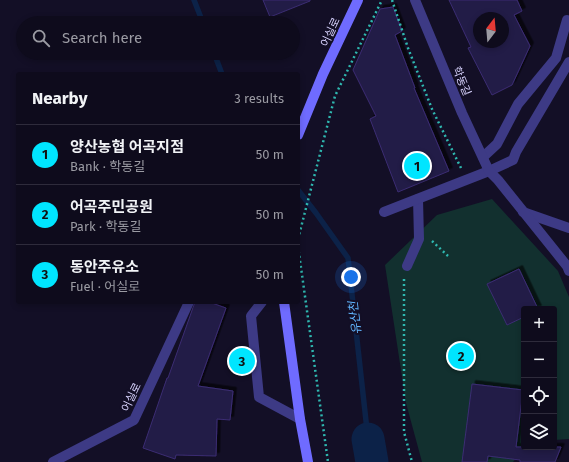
<!DOCTYPE html>
<meta charset="utf-8">
<style>
:root{--surface:#0e0b1c;--page:#1c1929;--text:#f1f3f6;--muted:#9b9ba3;--line:#2e2b3b;--accent:#00e5ff}
body{margin:0;font-family:"Fira Sans","Noto Sans KR",sans-serif;background:var(--page);color:var(--text)}
.controls{position:absolute;right:12px;bottom:12px;display:grid;overflow:hidden;border-radius:4px;box-shadow:0 2px 6px #0003}
.controls button{width:36px;height:36px;display:grid;place-items:center;padding:0;border:0;border-bottom:1px solid var(--line);background:var(--surface);color:var(--text);font:20px sans-serif}
.compass{position:absolute;left:473px;top:12px;width:36px;height:36px;border-radius:50%;background:var(--surface);box-shadow:0 2px 6px #0003;rotate:16deg}
.you{position:absolute;left:351px;top:277px;width:14px;height:14px;margin:-10px;border:3px solid #fff;border-radius:50%;background:#1a73e8;box-shadow:0 0 0 6px #1a73e833}
.badge{display:grid;place-items:center;width:26px;height:26px;border-radius:50%;background:var(--accent);color:#111;font-size:13px;font-weight:700}
.pin{position:absolute;translate:-50% -50%;border:2px solid #fff;box-shadow:0 1px 4px #0006}
.list{margin:0;padding:0;list-style:none}
h2{display:flex;justify-content:space-between;align-items:center;height:52px;margin:0;padding:0 16px;font-size:17px}
h2 small{font-size:13px;font-weight:400;color:var(--muted)}
.list li{display:grid;grid-template-columns:26px 1fr auto;gap:12px;align-items:center;box-sizing:border-box;height:60px;padding:0 16px;border-top:1px solid var(--line)}
.list b{display:block;font-size:15px;white-space:nowrap}
.list p{margin:0;font-size:13px;white-space:nowrap;color:var(--muted)}
.list em{font-size:13px;font-style:normal;color:var(--muted)}
.icon{flex:none;width:22px;height:22px;fill:none;stroke:currentColor;stroke-width:2;stroke-linecap:round;stroke-linejoin:round}
.map{position:relative;flex:none;width:569px;height:462px;overflow:hidden}
.search{position:absolute;background:var(--surface);box-shadow:0 2px 6px #0003;left:16px;top:16px;width:284px;height:44px;display:flex;align-items:center;gap:10px;box-sizing:border-box;padding:0 14px;border-radius:22px;color:var(--muted);font-size:15px}
.panel{position:absolute;background:var(--surface);box-shadow:0 2px 6px #0003;left:16px;top:72px;width:284px;height:232px;border-radius:4px}
.map>svg:first-child{display:block}
.green{fill:#12302f}
.lines{fill:none;stroke-linecap:round;stroke-linejoin:round}
.stream{stroke:#0c2248;stroke-width:5.5}
.river{stroke:#0c2248;stroke-width:33}
.building{fill:#241b47;stroke:#3b2d73;fill-rule:evenodd;filter:url(#shadow)}
.path{stroke:#2fb8b0;stroke-width:2.5;stroke-dasharray:2 3;stroke-linecap:butt}
.service{stroke:#3d3a85;stroke-width:10}
.minor{stroke:#3d3a85;stroke-width:10}
.tertiary{stroke:#3d3a85;stroke-width:10}
.secondary{stroke:#6f6bff;stroke-width:10}
.labels{text-anchor:middle;stroke-width:4;stroke-linejoin:round;paint-order:stroke}
.street-label{font-size:11px;fill:#d9d4ff;stroke:#130f26}
.water-label{font-size:12px;font-style:italic;fill:#62b6ff;stroke:#130f26}
</style>
<div class="map">
<svg width="569" height="462" viewBox="0 0 569 462">
<defs>
<filter id="shadow"><feDropShadow dx="3.5" dy="-3.5" stdDeviation="0" flood-color="#0009"/></filter>
</defs>
<rect width="100%" height="100%" fill="#130f26"/>
<!-- green -->
<path class="green" d="M492,199L558,271L569,297V439L554,440V309H524V447H526L513,462H422L406,403L385,265L437,215Z"/>
<g class="lines">
<!-- stream -->
<path class="stream" d="M194,0L203,23
M214,53L222,74
M298,190L316,213L348,258L368,439"/>
<!-- river -->
<path class="river" d="M368,439L372,462"/>
</g>
<!-- building -->
<path class="building" d="M263,0H310V1L270,17Z
M449,0H517L522,11L514,15L530,46L512,85L492,95L468,48L471,47ZM479,18H503V42H479Z
M393,7L402,31L395,35L415,88H414L449,171L398,192L370,119L376,116L353,70L380,9Z
M519,269L538,309H524V317L507,325L487,284Z
M195,302H209L226,308L198,386L233,391L230,420L217,419L216,456L176,455L175,459L143,448L167,378H168Z
M472,384L523,390L516,447H561L555,462H520V460L488,456L487,462H462Z"/>
<g class="lines">
<!-- path -->
<path class="path" d="M392,0L408,48L432,109L461,168
M298,239L335,96L382,0
M432,241L448,256
M298,246L328,462
M404,279V432L412,462"/>
<!-- service -->
<path class="service" d="M407,266L419,239L418,199
M262,302L251,316L259,397L300,419"/>
<!-- minor -->
<path class="minor" d="M483,157L497,144L518,104L556,58L567,20
M384,212L489,171L513,160L516,152L569,62
M523,212L569,228
M53,462L134,420L189,302"/>
<!-- tertiary -->
<path class="tertiary" d="M415,0L462,113L489,171L498,180L567,266L569,271"/>
<!-- secondary -->
<path class="secondary" d="M298,135L323,74L358,0
M284,302L300,419L308,462"/>
</g>
<g class="labels">
<!-- street labels -->
<g class="street-label">
<text transform="translate(330 32) rotate(-65)" y="4">어실로</text>
<text transform="translate(462 81) rotate(67)" y="4">학동길</text>
<text transform="translate(131 397) rotate(-64)" y="4">어실로</text>
</g>
<!-- water labels -->
<g class="water-label">
<text transform="translate(355 318) rotate(-97)" y="4">유산천</text>
</g>
</g>
</svg>
<div class="controls">
<button>+</button>
<button>−</button>
<button><svg class="icon" aria-label="locate" viewBox="0 0 24 24"><circle cx="12" cy="12" r="6"/><path d="M12 2v4M12 18v4M2 12h4M18 12h4"/></svg></button>
<button><svg class="icon" aria-label="layers" viewBox="0 0 24 24"><path d="M12 4l9 5-9 5-9-5zM3 14l9 5 9-5"/></svg></button>
</div>
<svg class="compass" viewBox="-18 -18 36 36"><path d="M0-13l5 13h-10z" fill="#e53935"/><path d="M0 13l5-13h-10z" fill="#9b9ba3"/></svg>
<div class="you"></div>
<div class="pin badge" style="left:417px;top:166px">1</div>
<div class="pin badge" style="left:461px;top:356px">2</div>
<div class="pin badge" style="left:242px;top:361px">3</div>
<div class="search"><svg class="icon" aria-label="search" viewBox="0 0 24 24"><circle cx="10" cy="10" r="6"/><path d="M15 15l6 6"/></svg>Search here</div>
<section class="panel">
<h2>Nearby<small>3 results</small></h2>
<ul class="list">
<li><span class="badge">1</span><div><b>양산농협 어곡지점</b><p>Bank · 학동길</p></div><em>50 m</em></li>
<li><span class="badge">2</span><div><b>어곡주민공원</b><p>Park · 학동길</p></div><em>50 m</em></li>
<li><span class="badge">3</span><div><b>동안주유소</b><p>Fuel · 어실로</p></div><em>50 m</em></li>
</ul>
</section>
</div>
